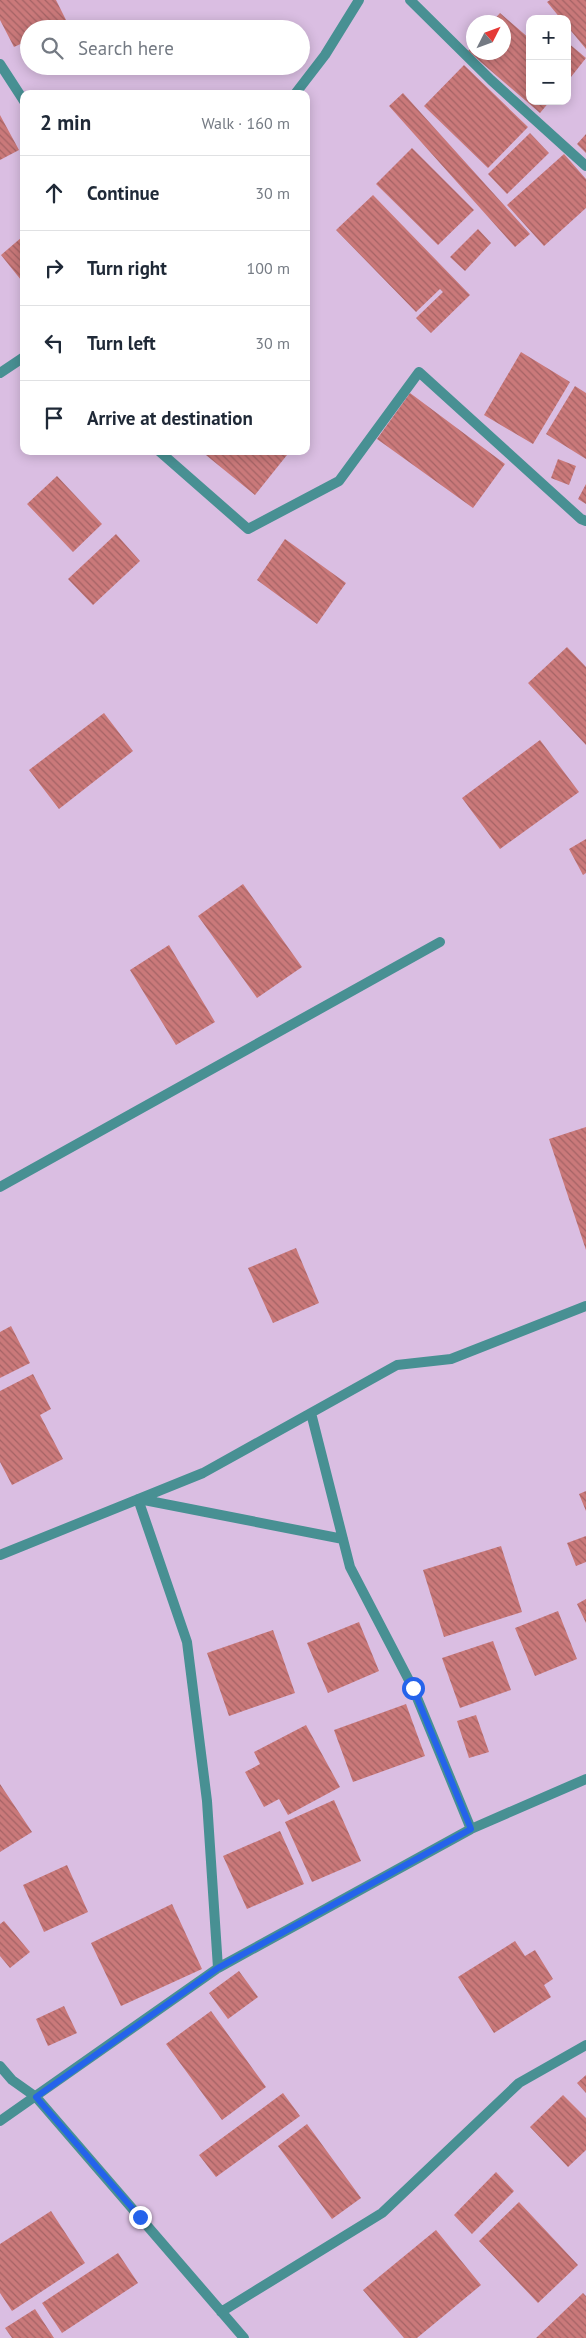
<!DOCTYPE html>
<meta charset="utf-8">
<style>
:root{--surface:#fff;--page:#f2f2f3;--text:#1f2937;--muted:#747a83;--line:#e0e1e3}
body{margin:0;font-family:"PT Sans",sans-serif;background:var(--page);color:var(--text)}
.controls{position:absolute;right:15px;top:15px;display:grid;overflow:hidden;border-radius:10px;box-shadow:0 2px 12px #0003}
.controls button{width:45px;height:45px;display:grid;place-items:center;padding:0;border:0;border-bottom:1px solid var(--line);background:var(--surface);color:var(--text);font:25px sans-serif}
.compass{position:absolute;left:466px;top:15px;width:45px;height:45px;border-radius:50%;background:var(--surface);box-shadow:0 2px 12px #0003;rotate:48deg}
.stop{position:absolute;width:15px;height:15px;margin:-11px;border:4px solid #2563eb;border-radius:50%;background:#fff}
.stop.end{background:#2563eb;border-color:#fff;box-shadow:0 1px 5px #0008}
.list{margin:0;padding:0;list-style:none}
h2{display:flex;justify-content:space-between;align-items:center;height:65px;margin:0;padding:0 20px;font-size:21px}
h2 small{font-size:16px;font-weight:400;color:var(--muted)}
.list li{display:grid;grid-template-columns:32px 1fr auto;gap:15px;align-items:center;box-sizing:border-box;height:75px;padding:0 20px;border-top:1px solid var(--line)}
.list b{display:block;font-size:19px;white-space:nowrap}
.list em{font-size:16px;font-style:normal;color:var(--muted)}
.icon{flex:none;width:28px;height:28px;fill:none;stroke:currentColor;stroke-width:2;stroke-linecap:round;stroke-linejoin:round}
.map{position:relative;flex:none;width:586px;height:2338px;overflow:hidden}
.search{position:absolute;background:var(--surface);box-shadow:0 2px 12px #0003;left:20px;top:20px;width:290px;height:55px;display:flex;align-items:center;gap:12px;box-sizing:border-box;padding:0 18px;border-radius:28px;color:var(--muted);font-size:19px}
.panel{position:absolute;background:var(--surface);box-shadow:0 2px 12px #0003;left:20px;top:90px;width:290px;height:365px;border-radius:10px}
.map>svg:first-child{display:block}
.building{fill:url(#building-back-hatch)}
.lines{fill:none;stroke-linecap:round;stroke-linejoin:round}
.minor{stroke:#489093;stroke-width:10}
.tertiary{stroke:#489093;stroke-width:10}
.route{stroke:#2563eb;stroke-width:6}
</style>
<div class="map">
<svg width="586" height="2338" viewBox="0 0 586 2338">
<defs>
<pattern id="building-back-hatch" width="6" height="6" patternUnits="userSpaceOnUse" patternTransform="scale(1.25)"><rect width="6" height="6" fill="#ca797a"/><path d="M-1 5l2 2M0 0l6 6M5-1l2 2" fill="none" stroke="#a46365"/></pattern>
</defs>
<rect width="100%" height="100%" fill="#dabee2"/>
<!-- building -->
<path class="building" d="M0,0H56L67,22L52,29H29V40L14,47L0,20Z
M550,0H586V49L567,26V19H561L547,2Z
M500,13L530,39V101H550L540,113L468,51L474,44V52H504V22H492Z
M567,42L586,58L567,82Z
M464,65L528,127L488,168L424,106Z
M403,93L530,234L515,247L389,106Z
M0,115L19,150L0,160Z
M530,133L549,153L507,194L488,174Z
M586,134V153L577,144Z
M412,148L474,210L438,245L376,184Z
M564,154L586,179V208L544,246L507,205Z
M373,195L470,295L431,333L416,318L443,292L440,289L416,312L336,230Z
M478,229L491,243L465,271L450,257Z
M22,237L24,239V278L21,280L1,255Z
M521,352L570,382L533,444L484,415Z
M575,386L586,393V459L546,434Z
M410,393L505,464L473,508L377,439Z
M201,451H283L287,455L255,495Z
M558,459L576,466L569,485L551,478Z
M57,476L102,524L73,552L27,504Z
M586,484V504L578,499Z
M116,534L140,561L93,605L68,579Z
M285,539L346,583L317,624L257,580Z
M567,647L586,667V745L528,683Z
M104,713L133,751L59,809L29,770Z
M540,740L579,792L500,849L462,798Z
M586,839V873L583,875L569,849Z
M243,884L302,967L257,998L198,916Z
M169,945L215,1022L176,1045L130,970Z
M586,1127V1250L549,1139Z
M296,1248L319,1303L273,1323L248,1268Z
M11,1326L30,1363L0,1378V1332Z
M33,1374L51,1409L40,1415L63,1459L12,1485L0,1462V1391Z
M586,1491V1511L579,1494Z
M586,1536V1562L576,1566L567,1543Z
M501,1546L522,1612L444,1637L423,1570Z
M586,1599V1623L577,1604Z
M558,1611L577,1659L535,1676L515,1628Z
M359,1622L379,1671L328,1693L307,1643Z
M273,1630L295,1693L229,1716L207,1653Z
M493,1641L511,1690L460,1708L442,1658Z
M406,1704L425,1756L353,1782L334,1730Z
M476,1715L489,1752L469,1758L457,1721Z
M306,1725L340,1787L288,1815L279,1799L264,1807L245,1772L260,1764L254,1752Z
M0,1784L32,1832L0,1852Z
M334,1800L361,1861L312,1882L285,1822Z
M280,1831L304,1884L247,1909L223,1856Z
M67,1865L88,1912L44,1932L23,1885Z
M172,1904L202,1969L121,2006L91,1943Z
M4,1921L30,1952L10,1968L0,1956V1924Z
M515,1941L525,1956L535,1950L553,1979L544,1985L551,1997L494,2033L458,1977Z
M239,1971L258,1997L228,2019L209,1993Z
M64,2006L77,2033L48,2046L36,2019Z
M211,2011L266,2087L222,2120L166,2044Z
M586,2075V2093L577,2083Z
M283,2093L300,2116L216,2177L199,2155Z
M563,2095L586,2118V2150L568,2167L530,2127Z
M307,2124L361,2198L332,2219L278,2146Z
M496,2172L514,2191L472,2234L454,2215Z
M519,2202L578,2265L538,2303L479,2241Z
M51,2211L85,2263L12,2311L0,2293V2244Z
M436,2230L481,2285L417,2338H404L363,2290Z
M118,2253L138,2283L62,2333L42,2303Z
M583,2293L586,2296V2338H536Z
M35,2309L54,2338H12L5,2328Z"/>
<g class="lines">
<!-- minor -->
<path class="minor" d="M410,0L491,80L586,166
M0,64L24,101
M159,451L248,529L339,481L419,372L581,519L586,521
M0,1187L440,942
M311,1413L350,1567L413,1688L471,1829
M138,1499L187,1642L207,1801L218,1968
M139,1499L343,1539
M0,1555L203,1473L397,1365L451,1359L586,1306
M0,2066L12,2080L36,2097L244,2338
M0,2121L218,1968L471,1829L586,1779
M221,2312L382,2213L519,2083L586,2045"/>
<!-- tertiary -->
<path class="tertiary" d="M295,94L325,55L359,0
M0,373L24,357"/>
</g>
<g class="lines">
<!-- route -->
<path class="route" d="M140,2217L36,2097L218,1968L471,1829L413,1688"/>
</g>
</svg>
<div class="controls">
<button>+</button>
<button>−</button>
</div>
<svg class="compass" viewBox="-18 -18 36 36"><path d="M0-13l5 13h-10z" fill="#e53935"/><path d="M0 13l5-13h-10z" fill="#747a83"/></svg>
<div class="stop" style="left:413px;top:1688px"></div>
<div class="stop end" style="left:140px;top:2217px"></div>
<div class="search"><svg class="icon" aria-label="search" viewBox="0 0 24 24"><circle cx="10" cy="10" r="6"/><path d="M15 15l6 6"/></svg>Search here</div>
<section class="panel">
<h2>2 min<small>Walk · 160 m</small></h2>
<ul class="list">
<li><svg class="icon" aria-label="ahead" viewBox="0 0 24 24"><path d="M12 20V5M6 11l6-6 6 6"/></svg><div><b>Continue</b></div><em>30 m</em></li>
<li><svg class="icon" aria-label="right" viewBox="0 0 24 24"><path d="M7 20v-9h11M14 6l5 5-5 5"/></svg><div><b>Turn right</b></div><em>100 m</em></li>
<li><svg class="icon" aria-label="left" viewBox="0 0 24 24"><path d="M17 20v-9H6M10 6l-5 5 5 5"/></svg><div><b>Turn left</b></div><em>30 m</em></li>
<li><svg class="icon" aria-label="arrive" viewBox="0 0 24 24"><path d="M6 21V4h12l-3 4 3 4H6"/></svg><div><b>Arrive at destination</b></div></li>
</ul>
</section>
</div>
